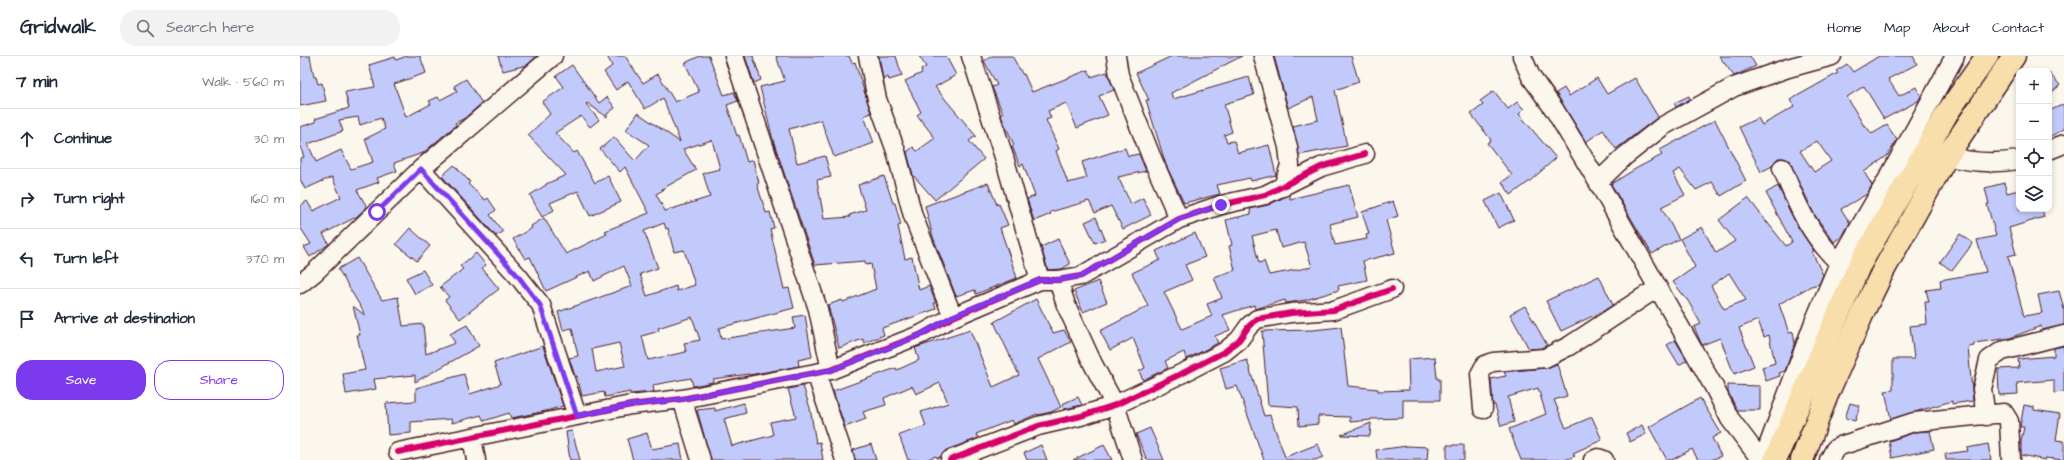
<!DOCTYPE html>
<meta charset="utf-8">
<style>
:root{--surface:#fff;--page:#f2f2f3;--text:#1f2937;--muted:#747a83;--line:#e0e1e3;--accent:#7c3aed}
body{margin:0;font-family:"Architects Daughter",sans-serif;background:var(--page);color:var(--text)}
.controls{position:absolute;right:12px;top:12px;display:grid;overflow:hidden;border-radius:8px;box-shadow:0 2px 6px #0003}
.controls button{width:36px;height:36px;display:grid;place-items:center;padding:0;border:0;border-bottom:1px solid var(--line);background:var(--surface);color:var(--text);font:20px sans-serif}
.stop{position:absolute;width:12px;height:12px;margin:-9px;border:3px solid #7c3aed;border-radius:50%;background:#fff}
.stop.end{background:#7c3aed;border-color:#fff;box-shadow:0 1px 4px #0008}
.list{margin:0;padding:0;list-style:none}
h2{display:flex;justify-content:space-between;align-items:center;height:52px;margin:0;padding:0 16px;font-size:17px}
h2 small{font-size:13px;font-weight:400;color:var(--muted)}
.list li{display:grid;grid-template-columns:26px 1fr auto;gap:12px;align-items:center;box-sizing:border-box;height:60px;padding:0 16px;border-top:1px solid var(--line)}
.list b{display:block;font-size:15px;white-space:nowrap}
.list em{font-size:13px;font-style:normal;color:var(--muted)}
.actions{display:flex;gap:8px;padding:12px 16px}
.actions a{flex:1;padding:9px 0;border:1px solid var(--accent);border-radius:16px;text-align:center;font-size:14px;color:var(--accent)}
.actions .main{background:var(--accent);color:#fff}
.icon{flex:none;width:22px;height:22px;fill:none;stroke:currentColor;stroke-width:2;stroke-linecap:round;stroke-linejoin:round}
.map{position:relative;flex:none;width:1764px;height:404px;overflow:hidden}
header{display:flex;align-items:center;gap:24px;box-sizing:border-box;height:56px;padding:0 20px;background:var(--surface);border-bottom:1px solid var(--line)}
header strong{font-size:19px}
nav{display:flex;gap:22px;margin-inline-start:auto;font-size:14px}
.search{width:280px;height:36px;background:var(--page);display:flex;align-items:center;gap:10px;box-sizing:border-box;padding:0 14px;border-radius:16px;color:var(--muted);font-size:15px}
main{display:flex}
aside{flex:1;background:var(--surface)}
.map>svg:first-child{display:block}
.building{fill:#c2cafc;stroke:#4a1f2b;fill-rule:evenodd}
.lines{fill:none;stroke-linecap:round;stroke-linejoin:round}
.minor-casing{stroke:#4a1f2b;stroke-width:21}
.major-casing{stroke:#4a1f2b;stroke-width:25}
.minor{stroke:#fbf7ec;stroke-width:18}
.major{stroke:#f8deab;stroke-width:22}
.cycleway-casing{stroke:#fbf7ec;stroke-width:8}
.cycleway{stroke:#d6006c;stroke-width:6}
.route{stroke:#7c3aed;stroke-width:5}
</style>
<header>
<strong>Gridwalk</strong>
<div class="search"><svg class="icon" aria-label="search" viewBox="0 0 24 24"><circle cx="10" cy="10" r="6"/><path d="M15 15l6 6"/></svg>Search here</div>
<nav><a>Home</a><a>Map</a><a>About</a><a>Contact</a></nav>
</header>
<main>
<aside>
<h2>7 min<small>Walk · 560 m</small></h2>
<ul class="list">
<li><svg class="icon" aria-label="ahead" viewBox="0 0 24 24"><path d="M12 20V5M6 11l6-6 6 6"/></svg><div><b>Continue</b></div><em>30 m</em></li>
<li><svg class="icon" aria-label="right" viewBox="0 0 24 24"><path d="M7 20v-9h11M14 6l5 5-5 5"/></svg><div><b>Turn right</b></div><em>160 m</em></li>
<li><svg class="icon" aria-label="left" viewBox="0 0 24 24"><path d="M17 20v-9H6M10 6l-5 5 5 5"/></svg><div><b>Turn left</b></div><em>370 m</em></li>
<li><svg class="icon" aria-label="arrive" viewBox="0 0 24 24"><path d="M6 21V4h12l-3 4 3 4H6"/></svg><div><b>Arrive at destination</b></div></li>
</ul>
<div class="actions"><a class="main">Save</a><a>Share</a></div>
</aside>
<div class="map">
<svg width="1764" height="404" viewBox="0 0 1764 404">
<rect width="100%" height="100%" fill="#fbf7ec"/>
<filter id="ink" filterUnits="userSpaceOnUse"><feTurbulence type="fractalNoise" baseFrequency=".025" numOctaves="2"/><feDisplacementMap in="SourceGraphic" scale="8" xChannelSelector="R" yChannelSelector="G"/><feConvolveMatrix kernelMatrix="1 2 1 2 8 2 1 2 1" color-interpolation-filters="sRGB"/></filter>
<g filter="url(#ink)">
<!-- building -->
<path class="building" d="M0,0H10L14,21H16L18,28L22,27L26,45L0,50Z
M107,0H120L126,17L94,28L106,61L131,48L129,45L138,41L140,44L157,35L154,30L166,23L182,47L165,62L155,67L156,69L123,97L94,107L97,115L77,122L79,126L57,134L67,151L56,161L23,178L29,188L10,201L4,191L11,188L0,171V150L7,145L13,155L41,141L32,121L5,133L0,123V102L4,101L0,90V71L16,66L15,63L49,52L45,36L75,31L69,9L95,1L96,4ZM58,61L60,69L81,62L85,73L65,83L73,106L51,113L41,94L16,106L8,88L43,75L39,64Z
M198,0H237L227,9L203,15Z
M307,0H325L343,27L358,18L375,46L399,36L385,7L400,0H409L424,39L434,36L438,45L427,49L437,80L439,79L447,106L453,104L459,127L457,128L466,157L470,156L474,172L470,173L484,233L489,232L494,252L419,272L421,283L495,272L493,261L505,259L512,301L498,304L499,310L449,319V318L413,323V326L393,330L391,322L353,329L354,336L330,338V336L305,341L304,336L282,340L277,320H275L269,302L278,300L272,272L263,274L258,256L332,230L324,210L294,225L290,215L246,235L230,201L225,203L213,183L232,172L231,170L244,162L266,198L307,178L305,175L349,157L325,111L320,116L300,93L314,81L335,105L349,89L326,74L338,57L380,86L363,42L345,53L328,25L316,34L304,16L312,10ZM412,84L420,113L403,117L410,141L365,155L356,138L363,134L362,133L396,114L383,93ZM364,167L366,173L368,172L374,196L384,194L395,229L377,235L376,230L347,240L340,218L358,212L344,175ZM392,261L400,284L384,287L386,296L348,304L342,280L359,275L358,272ZM319,287L325,310L296,316L292,293Z
M445,0H453L461,24L454,27Z
M476,0H549L552,7L555,6L571,57L564,60L574,87L534,101L521,64L489,73L497,107L525,100L531,121L517,124L524,163L550,161L549,159L566,154L558,129L584,120L593,147H595L601,169L598,170L605,203L612,201L619,234L629,230L636,247H634L636,253L582,272L584,279L564,287L563,283L539,292L528,249L542,244L543,246L576,233L571,208L566,209L565,205L515,209L473,84L460,31L485,25Z
M579,0H596L602,20L589,24L588,21L583,23Z
M619,0H646L656,19L635,31L676,80L669,85L684,103L635,144L613,119L607,96L613,91L617,95L635,82L617,59L621,56L605,25L622,17L621,14L626,11Z
M692,0H712L723,19L724,18L732,36L788,14L791,21L807,16L814,34L799,40L808,59L777,72L766,47L748,55L751,62L746,64L759,93L756,95L768,127L787,122L782,106L825,92L828,100L839,98L846,115L818,121L831,148L843,142L851,159L823,173L811,150L795,157L789,145L750,156L751,158L734,165L727,143L735,140L723,108L720,110L712,90L714,89L702,62L701,59L703,58L692,31L697,29L684,5Z
M872,0H942L871,37L873,43L949,21L954,39L924,48L932,76L924,79L927,86L934,85L938,97L969,89L976,119L951,125L950,122L917,129L920,138L884,147L866,109L846,44H849L836,17Z
M974,0H1051L1059,26L1035,34L1047,90L999,99L993,70L1018,64L1013,41L988,52Z
M1419,0H1450L1456,10L1434,20Z
M1579,0H1613L1617,8L1588,23L1599,40L1616,31L1621,40L1618,45L1584,63L1564,30L1547,41L1564,70L1565,69L1572,78L1587,69L1597,84L1587,100L1564,116L1572,129L1567,138L1541,153L1550,167L1542,180L1534,186L1514,158L1489,104L1483,102H1478L1472,110L1461,116L1439,71L1458,62L1462,69L1494,51L1490,44L1538,17L1536,15L1547,8L1553,16ZM1517,85L1531,105L1514,116L1500,95Z
M272,9L299,47L307,41L315,52L307,58V61L287,47L286,48L299,64L290,71L281,60L255,77L274,97L277,95L295,127L308,120L321,146L290,160L278,135L250,147L254,154L242,161L230,139L246,129V128L266,119L228,79L250,58L242,46L264,31L256,20Z
M1749,17L1760,29L1749,39Z
M1297,22L1307,38L1335,22L1358,61L1316,93L1303,74L1286,86L1256,37L1264,32L1269,40Z
M1194,35L1208,53L1217,46L1224,53L1219,58L1256,102L1230,125L1211,139L1202,126L1212,119L1187,87L1191,84L1171,58L1183,49L1180,45Z
M1389,40L1390,43L1376,51L1374,47Z
M1764,48V73L1749,81V55Z
M1415,64L1446,125L1421,140L1412,126L1396,134L1380,113L1373,117L1385,139L1361,151L1379,183L1352,198L1311,128L1337,112L1362,99L1360,94Z
M154,109L170,126L168,128L185,144L188,142L196,154L190,159L203,176L196,180L142,120Z
M688,127L697,149L699,148L708,169L700,172L717,222L676,238L675,234L656,240L633,181L625,150Z
M1704,127L1707,137L1719,134V153H1742L1744,161L1709,172L1716,198L1708,200L1724,260L1742,257L1738,239L1759,235L1764,253V269L1742,274L1741,270L1710,282L1674,287V290L1668,291L1673,345L1652,348V345L1591,363L1585,335L1593,334V303H1614L1610,270L1627,268L1625,246H1629L1626,234L1641,232L1640,224L1686,216L1677,184L1696,180L1687,148H1689L1685,132Z
M1049,129L1058,161L1030,168L1035,189L1067,183L1066,179L1069,178L1062,156L1093,145L1098,160L1086,164L1095,197L1063,205L1067,224L1038,230L1039,234L1006,244L986,247L985,244L955,253L954,249L923,259L930,274L915,280L918,287L887,303L884,296L865,305L868,312L843,324L839,315L845,312L833,282L810,294L800,275L848,250L832,217L860,204L856,195L895,177L905,201L885,209L892,224L864,236L882,273L912,260L907,248L922,242L914,221L935,214L929,190L932,189L926,164L951,158L950,153L968,149L989,139L990,143ZM976,174L981,192L1004,186L1012,211L969,219L964,205L959,207L952,180Z
M1478,130L1496,168L1514,195L1512,196L1523,219L1519,228L1511,230L1479,248L1489,277L1493,276L1495,287L1485,315L1479,317L1480,320L1466,325L1462,311L1475,307L1469,279L1464,281L1458,264L1439,272L1454,310L1434,318L1420,282L1402,289L1394,271L1401,268L1388,245L1373,226L1395,211L1380,183L1402,171L1416,197L1435,185L1419,164L1448,142L1486,190L1492,186L1466,137ZM1429,217L1446,244L1424,253L1411,230Z
M1201,137L1214,164L1198,172L1185,145Z
M796,161L805,183L795,187L785,166Z
M110,172L130,190L117,205L96,188Z
M1660,178L1673,187L1652,215L1640,206Z
M758,183L770,208L762,213L748,214L741,191Z
M176,197L186,209L182,212L199,233L160,263L145,244L149,241L140,231L163,213L160,210Z
M57,202L82,244L98,241L103,270L123,268L126,298L155,287L150,278L167,269L179,290L115,326V319L74,323L76,333L46,338L43,318L65,314L57,279H60L53,250L66,260L38,213Z
M123,214L132,229L115,238L106,222Z
M1299,220L1313,249L1301,256L1261,275L1246,245Z
M798,225L807,246L783,256L774,235Z
M736,243L753,277L764,274L771,286L738,303L761,351L751,356L738,359L737,358L714,368L712,364L676,378L679,382L646,394L640,401L637,402L636,400L624,404H608L599,379L626,370L621,356L648,347L640,327L616,338L612,330L584,342L586,349L563,356L566,363L545,371L533,335L596,312L597,314L619,304L615,292L670,274L693,331L719,319L694,266Z
M1225,250L1247,289L1242,292L1229,293L1210,258Z
M1041,271L1048,330L1078,333V335L1109,334L1108,303L1135,301L1137,323H1140V344H1103V362L1071,363V364L1050,366V361L1018,360V368L999,370L998,351L968,349L962,275L1013,274Z
M1375,284L1387,304L1379,309L1367,289Z
M243,290L263,350L246,355L211,362L209,357L184,365L181,359L152,367L151,363L111,366V377L88,379L86,347L116,345V332L164,318L170,338L201,328L194,307Z
M1764,290V336L1754,337V324L1717,327L1718,338L1699,339L1698,313L1719,312L1718,303L1754,300V292Z
M947,304L964,360L970,359L985,401L1018,388L1023,401L1015,404H964L937,330L926,333L920,312Z
M1257,308L1267,340L1254,344L1266,372L1292,361L1302,384L1273,397L1275,400L1265,404H1221L1209,373L1246,358L1238,332L1208,341L1214,366L1201,370L1195,349H1193L1191,323L1206,320L1204,316L1246,312Z
M1428,329L1460,330V354H1437L1428,336Z
M503,330L510,352L516,387L520,386L523,404H411L397,354L415,352V355L444,347L446,357L424,363L432,390L473,379L470,366L496,361L488,333Z
M778,341L782,349L764,353L762,348Z
M1400,342L1421,377L1412,382L1421,400L1411,404H1398L1392,393L1372,404H1367L1349,371Z
M1550,347L1560,350L1555,365L1545,362Z
M1724,349L1734,351V354L1760,358L1756,384L1764,385V404L1745,402V404L1721,399V385L1724,371H1720Z
M1071,367L1070,380L1041,379Z
M1342,369L1346,378L1330,386L1326,377Z
M850,372L864,404H847L836,378Z
M272,375L280,404H270L266,376Z
M1630,375L1634,393L1592,402L1589,385L1616,376Z
M347,377L352,393L380,388L383,404H333L327,383Z
M571,388L576,404H555L553,394Z
M1688,388L1691,404H1646L1645,398L1668,395L1667,392Z
M741,389L747,404H727L724,397Z
M804,389L812,404H773Z
M1147,389H1164V404H1147Z
M1108,390L1128,391L1127,404H1077L1076,394Z"/>
<g class="lines">
<defs>
<path id="minor" d="M434,0L518,253L531,314
M568,0L577,43L596,95L613,160L653,261
M671,0L704,101L740,224
M816,0L819,19L851,100L879,163
M963,0L988,91L990,109L983,131
M1222,0L1231,21L1254,53L1298,126L1414,331L1430,363L1461,404
M1749,94L1764,88
M1647,100C1672,107 1694,108 1719,104
M1482,112C1497,149 1510,179 1539,207
M121,113L218,220L241,249L277,360
M1298,126L1325,100L1363,70L1434,31L1488,12L1532,0
M758,224L766,249L793,308L815,349L833,404
M0,228L15,216L121,113L253,0
M516,317L545,404
M382,343L401,404
M1183,353L1180,318L1185,309L1193,306L1245,302L1269,290L1348,238L1358,234
M1686,360L1682,333L1689,304L1702,295L1764,279
M172,381L176,404
M98,396L331,349L382,343L531,314L622,278L653,261L740,224H758L781,220L879,163L921,149L965,139L1021,111L1065,98
M650,404L738,370L781,360L815,349L885,316L924,296L939,284L949,270L957,263L991,257L1034,254L1092,233
M1293,404L1298,402L1304,404
M1463,404L1514,266L1539,207L1590,119L1655,0
M1529,404L1535,393L1540,390L1614,366L1704,357L1709,365L1711,404"/>
<path id="major" d="M1475,404L1559,210L1647,57L1687,0
M1502,404L1526,341L1565,252L1582,217L1647,100L1714,0"/>
</defs>
<!-- minor casing -->
<use href="#minor" class="minor-casing"/>
<!-- major casing -->
<use href="#major" class="major-casing"/>
<!-- minor -->
<use href="#minor" class="minor"/>
<!-- major -->
<use href="#major" class="major"/>
<defs>
<path id="cycleway" d="M98,396L331,349L382,343L531,314L622,278L653,261L740,224H758L781,220L879,163L921,149L965,139L1021,111L1065,98
M650,404L738,370L781,360L815,349L885,316L924,296L939,284L949,270L957,263L991,257L1034,254L1092,233"/>
</defs>
<!-- cycleway casing -->
<use href="#cycleway" class="cycleway-casing"/>
<!-- cycleway -->
<use href="#cycleway" class="cycleway"/>
</g>
</g>
<g class="lines" filter="url(#ink)">
<!-- route -->
<path class="route" d="M77,156L121,113L218,220L240,249L277,360L331,349L382,343L531,314L589,292L622,278L653,260L740,224H758L781,220L879,163L921,149"/>
</g>
</svg>
<div class="controls">
<button>+</button>
<button>−</button>
<button><svg class="icon" aria-label="locate" viewBox="0 0 24 24"><circle cx="12" cy="12" r="6"/><path d="M12 2v4M12 18v4M2 12h4M18 12h4"/></svg></button>
<button><svg class="icon" aria-label="layers" viewBox="0 0 24 24"><path d="M12 4l9 5-9 5-9-5zM3 14l9 5 9-5"/></svg></button>
</div>
<div class="stop" style="left:77px;top:156px"></div>
<div class="stop end" style="left:921px;top:149px"></div>
</div>
</main>
